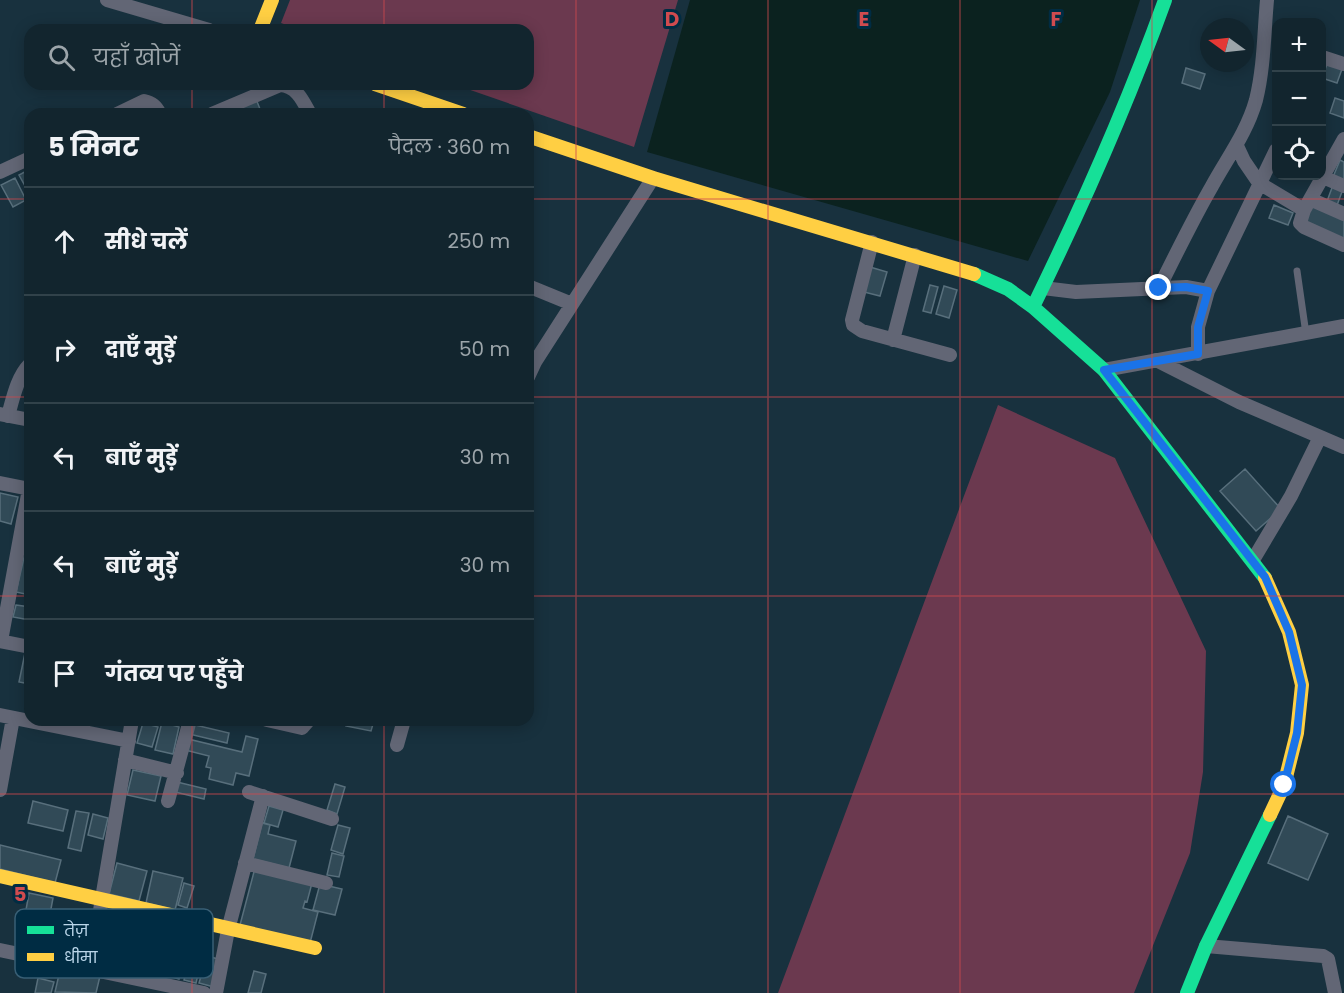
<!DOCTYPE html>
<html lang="hi">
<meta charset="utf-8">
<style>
:root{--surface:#12252e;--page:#1f313a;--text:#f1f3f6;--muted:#9ca5aa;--line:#31424a}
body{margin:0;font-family:Poppins,"Noto Sans Devanagari",sans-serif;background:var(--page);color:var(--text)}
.controls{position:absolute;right:18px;top:18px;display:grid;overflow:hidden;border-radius:12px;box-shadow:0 3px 15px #0003}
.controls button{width:54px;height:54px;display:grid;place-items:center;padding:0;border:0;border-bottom:2px solid var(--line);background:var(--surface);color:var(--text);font:30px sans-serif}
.compass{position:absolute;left:1200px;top:18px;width:54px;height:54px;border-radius:50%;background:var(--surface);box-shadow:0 3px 15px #0003;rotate:285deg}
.stop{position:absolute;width:18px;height:18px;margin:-14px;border:4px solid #1a73e8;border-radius:50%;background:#fff}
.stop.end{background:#1a73e8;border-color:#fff;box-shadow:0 2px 6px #0008}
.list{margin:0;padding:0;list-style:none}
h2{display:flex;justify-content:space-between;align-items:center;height:78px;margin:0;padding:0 24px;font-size:26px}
h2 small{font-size:20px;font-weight:400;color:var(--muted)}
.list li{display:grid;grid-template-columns:39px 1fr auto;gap:18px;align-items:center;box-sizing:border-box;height:108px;padding:0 24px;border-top:2px solid var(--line)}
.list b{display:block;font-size:22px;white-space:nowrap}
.list em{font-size:20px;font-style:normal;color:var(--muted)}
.icon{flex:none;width:33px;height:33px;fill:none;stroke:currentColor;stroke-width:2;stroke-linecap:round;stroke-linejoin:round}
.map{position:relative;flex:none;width:1344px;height:993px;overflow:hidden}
.search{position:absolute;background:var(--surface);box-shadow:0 3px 15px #0003;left:24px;top:24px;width:510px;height:66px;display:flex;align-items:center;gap:15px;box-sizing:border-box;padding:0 21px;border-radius:18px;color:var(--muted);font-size:22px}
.panel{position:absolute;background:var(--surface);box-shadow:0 3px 15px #0003;left:24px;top:108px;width:510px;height:618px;border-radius:18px}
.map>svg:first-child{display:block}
.green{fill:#6b394f}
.water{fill:#0b221f}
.building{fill:#314a57;stroke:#586f7c;stroke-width:1.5}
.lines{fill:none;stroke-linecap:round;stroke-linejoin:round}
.lane{stroke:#626675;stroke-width:7}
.street{stroke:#626675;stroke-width:14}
.fast{stroke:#16e098;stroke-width:14}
.slow{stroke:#ffcf43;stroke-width:14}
.route{stroke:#1a73e8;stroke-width:8}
.grid{fill:none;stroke:#d04b4f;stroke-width:1.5;stroke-opacity:0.55}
.key{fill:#002c43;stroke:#385f75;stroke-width:1.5}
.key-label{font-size:16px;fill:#bad6e9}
.grid-label{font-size:20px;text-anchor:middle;font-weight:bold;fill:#d04b4f;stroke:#002c43;stroke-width:6;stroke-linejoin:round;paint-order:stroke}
</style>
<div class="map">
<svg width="1344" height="993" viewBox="0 0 1344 993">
<rect width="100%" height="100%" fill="#18313e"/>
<!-- green -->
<path class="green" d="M290,0H678L634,147L453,84H528V30H300L281,23Z
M998,405L1115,458L1206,651L1203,772L1190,853L1134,993H778Z"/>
<!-- water -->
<path class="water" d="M690,0H1140L1110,92L1028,261L647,152Z"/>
<!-- building -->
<path class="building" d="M1327,64L1342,69L1337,83L1322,78Z
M1186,68L1205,74L1200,89L1182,83Z
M1335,98L1344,101V118L1330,113Z
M256,99L262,114H246L242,105Z
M1340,160L1344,162V182L1333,177Z
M30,169V195L19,175Z
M15,178L26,200L13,207L1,185Z
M1333,185L1343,189L1336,208L1326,204Z
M1274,205L1293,213L1288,225L1269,218Z
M1312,205L1344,218V239L1305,223Z
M870,267L887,272L880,296L864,292Z
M930,285L938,287L931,313L923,311Z
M944,286L957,290L949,318L936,314Z
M1245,469L1281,509L1256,531L1220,491Z
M0,493L18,497L11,524L0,521Z
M25,553L30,554V595L16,592Z
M16,605L30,607V620L13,617Z
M25,653L30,654V684L19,682Z
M348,720L373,724L371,731L346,726Z
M162,722L179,727L173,754L155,750Z
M143,723L158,727L152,747L137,743Z
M191,724L229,733L227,743L189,734Z
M246,736L258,739L249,776L236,773L233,785L209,779L211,768L206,767L209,756L185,750L188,739L242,752Z
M133,770L161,776L155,801L127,795Z
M177,782L206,789L204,799L175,792Z
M335,784L345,787L337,814L327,810Z
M33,801L68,810L63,831L28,823Z
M269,806L283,810L278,827L264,823Z
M76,811L89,813L81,851L68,848Z
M93,814L108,818L103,839L88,835Z
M1288,816L1328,834L1308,880L1268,863Z
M262,823L270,825L268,834L296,841L289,868L253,859Z
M338,825L350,828L343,854L331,850Z
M0,845L61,860L55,883L0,869Z
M332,853L344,856L339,877L327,875Z
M117,863L147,871L139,901L109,894Z
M255,868L312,883L307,902L305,901L303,908L318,912L310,943L240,925Z
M153,871L183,878L175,910L146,903Z
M184,883L194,886L187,908L178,905Z
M320,884L342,889L335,915L313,910Z
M29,893L53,898L48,925H43L38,952L19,949Z
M190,954L202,957L196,983L184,980Z
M207,956L222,960L214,987L199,983Z
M173,961L183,964L179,979L169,976Z
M61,966L100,976L96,993L55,992Z
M254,971L266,974L261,993H248Z
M38,978L54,982L51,993H35Z"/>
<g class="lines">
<!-- lane -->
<path class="lane" d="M1297,271L1306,334"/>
<!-- street -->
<path class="street" d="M107,0L209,30
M1322,57L1344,64
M117,114L144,101C152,103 156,106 160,114
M212,114L280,85C297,86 303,101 310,114
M1344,139L1304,210L1300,223L1304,227L1344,245
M1237,146L1244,161L1259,183L1304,210
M0,172L30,158
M1323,177L1344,186
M1310,199L1344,214
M872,242L852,320L853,325L862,331L950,355
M528,286L572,304
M1043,288L1076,292L1186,287L1208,291
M1159,288C1176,254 1193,219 1212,186C1228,157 1247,132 1256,100C1264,68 1264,33 1267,0
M893,340L915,255
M1198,354V327L1208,291L1276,150
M1156,360L1239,402L1344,447
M1104,370L1344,326
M528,377L535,362L653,178
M0,414L30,420
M8,416C13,398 17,377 30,364
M0,483L30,489
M1253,560L1291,496L1320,437
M0,641L30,647
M1,641L29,489
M0,715L129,741
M267,720L302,728L309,720
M397,745L404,720
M125,760L177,773
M0,790L13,718
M249,792L332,819
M168,801L190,720
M245,863L326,883
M1206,946L1323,956L1328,959L1335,993
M0,950L204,993
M90,970L132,720
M216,993L228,930L263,796"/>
<!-- fast -->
<path class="fast" d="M974,274L1008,289L1033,307L1104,370L1265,578
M1033,307C1082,207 1127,105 1165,0
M1187,993L1206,946L1270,815"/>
<!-- slow -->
<path class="slow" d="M260,30L272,0
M375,84L463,114
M528,136L653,178L974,274
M1265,578L1289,632L1302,685L1297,733L1284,785L1270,815
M0,876L315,948"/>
</g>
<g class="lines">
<!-- route -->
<path class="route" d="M1159,288L1186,287L1208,291L1198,327V354L1104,370L1265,577L1289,632L1302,685L1297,733L1284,785"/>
</g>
<!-- grid -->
<path class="grid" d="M192,0V30M384,0V30M576,0V993M768,0V993M960,0V993M1152,0V993M192,84V114M384,84V114M0,199H30M528,199H1344M0,397H30M528,397H1344M0,596H30M528,596H1344M192,720V993M384,720V993M0,794H1344"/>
<!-- legend -->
<rect x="15" y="909" width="198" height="69" rx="9" class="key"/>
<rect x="27" y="926" width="27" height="8" fill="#16e098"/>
<rect x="27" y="953" width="27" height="8" fill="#ffcf43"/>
<g class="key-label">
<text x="64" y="936">तेज़</text>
<text x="64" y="963">धीमा</text>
</g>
<g class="grid-label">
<text x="672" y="26">D</text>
<text x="864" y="26">E</text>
<text x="1056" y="26">F</text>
<text x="20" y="901">5</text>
</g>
</svg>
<div class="controls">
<button>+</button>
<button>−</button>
<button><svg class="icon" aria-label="locate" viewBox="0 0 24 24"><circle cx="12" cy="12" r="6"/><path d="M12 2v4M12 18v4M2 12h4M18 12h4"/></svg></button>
</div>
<svg class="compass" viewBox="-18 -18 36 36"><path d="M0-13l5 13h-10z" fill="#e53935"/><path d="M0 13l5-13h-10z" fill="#9ca5aa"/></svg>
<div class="stop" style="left:1284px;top:785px"></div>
<div class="stop end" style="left:1159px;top:288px"></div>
<div class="search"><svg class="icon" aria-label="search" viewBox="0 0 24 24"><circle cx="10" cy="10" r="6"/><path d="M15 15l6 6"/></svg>यहाँ खोजें</div>
<section class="panel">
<h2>5 मिनट<small>पैदल · 360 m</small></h2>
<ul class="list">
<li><svg class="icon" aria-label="ahead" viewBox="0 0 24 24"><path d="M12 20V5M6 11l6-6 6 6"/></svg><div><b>सीधे चलें</b></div><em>250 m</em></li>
<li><svg class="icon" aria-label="right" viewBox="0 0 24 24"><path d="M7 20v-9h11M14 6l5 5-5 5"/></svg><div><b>दाएँ मुड़ें</b></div><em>50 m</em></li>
<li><svg class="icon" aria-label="left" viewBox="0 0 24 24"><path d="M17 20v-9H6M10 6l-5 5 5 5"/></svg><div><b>बाएँ मुड़ें</b></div><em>30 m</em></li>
<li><svg class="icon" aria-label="left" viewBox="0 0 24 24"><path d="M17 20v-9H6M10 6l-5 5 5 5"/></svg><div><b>बाएँ मुड़ें</b></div><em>30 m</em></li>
<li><svg class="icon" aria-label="arrive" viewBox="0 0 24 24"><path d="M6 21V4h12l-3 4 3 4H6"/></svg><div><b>गंतव्य पर पहुँचे</b></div></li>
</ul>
</section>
</div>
